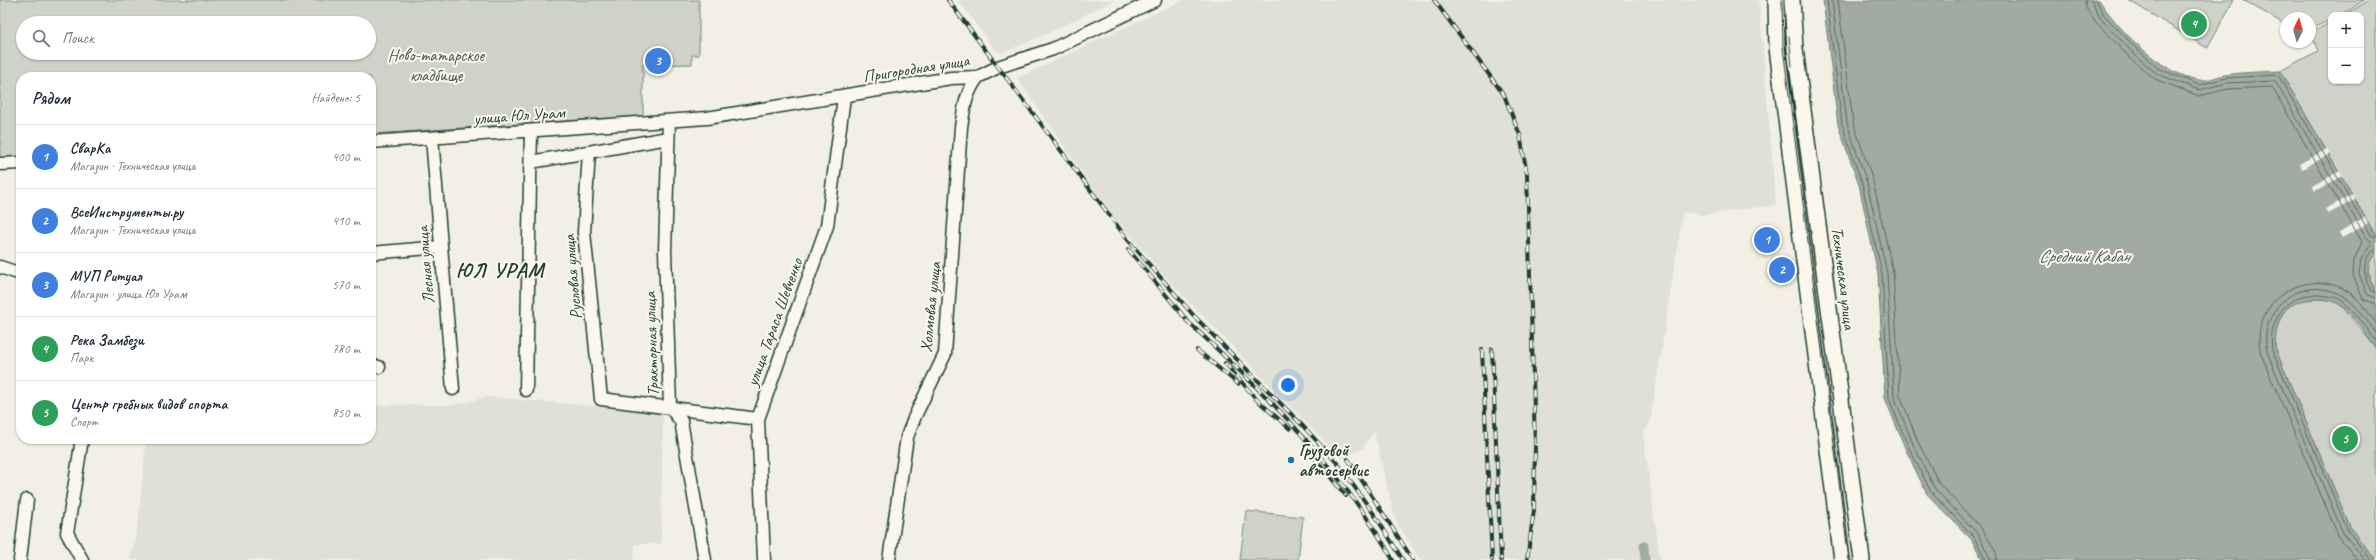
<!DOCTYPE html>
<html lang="ru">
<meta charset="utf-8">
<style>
:root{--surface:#fff;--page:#f6f6f7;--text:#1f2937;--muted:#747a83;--line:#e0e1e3;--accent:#0f766e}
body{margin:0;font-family:Caveat,sans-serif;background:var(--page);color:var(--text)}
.controls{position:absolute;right:12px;top:12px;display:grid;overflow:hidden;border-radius:8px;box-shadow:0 1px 3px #0004}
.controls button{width:36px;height:36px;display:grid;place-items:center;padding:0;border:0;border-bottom:1px solid var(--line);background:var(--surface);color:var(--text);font:20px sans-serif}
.compass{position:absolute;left:2280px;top:12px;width:36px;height:36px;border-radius:50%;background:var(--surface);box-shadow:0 1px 3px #0004;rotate:5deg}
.you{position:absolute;left:1288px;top:385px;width:14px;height:14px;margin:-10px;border:3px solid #fff;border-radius:50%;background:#1a73e8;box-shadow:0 0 0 6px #1a73e833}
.badge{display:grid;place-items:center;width:26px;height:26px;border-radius:50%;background:var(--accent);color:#fff;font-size:13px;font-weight:700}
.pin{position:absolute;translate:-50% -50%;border:2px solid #fff;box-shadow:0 1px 4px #0006}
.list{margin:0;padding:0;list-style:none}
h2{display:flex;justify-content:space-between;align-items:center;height:52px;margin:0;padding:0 16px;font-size:17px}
h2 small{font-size:13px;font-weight:400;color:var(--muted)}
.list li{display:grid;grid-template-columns:26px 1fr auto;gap:12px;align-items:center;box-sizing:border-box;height:64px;padding:0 16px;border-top:1px solid var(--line)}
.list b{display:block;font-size:15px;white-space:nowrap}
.list p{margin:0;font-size:13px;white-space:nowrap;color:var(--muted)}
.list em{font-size:13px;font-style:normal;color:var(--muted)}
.icon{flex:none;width:22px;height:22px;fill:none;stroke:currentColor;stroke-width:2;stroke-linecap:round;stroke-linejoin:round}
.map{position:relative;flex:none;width:2376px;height:560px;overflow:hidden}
.search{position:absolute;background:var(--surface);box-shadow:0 1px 3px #0004;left:16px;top:16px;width:360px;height:44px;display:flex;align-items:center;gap:10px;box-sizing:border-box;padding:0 14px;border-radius:22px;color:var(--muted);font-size:15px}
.panel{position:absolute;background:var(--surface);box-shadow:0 1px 3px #0004;left:16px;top:72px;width:360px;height:372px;border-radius:16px}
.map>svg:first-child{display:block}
.built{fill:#e0e1d6}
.green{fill:#cfd2c8;stroke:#77887e;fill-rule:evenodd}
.water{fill:#a2aba1;stroke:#6e7f75}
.pier{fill:#f2f0e5}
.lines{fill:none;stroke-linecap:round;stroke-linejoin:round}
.shore{stroke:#536960;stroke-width:1}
.canal{stroke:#a2aba1;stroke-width:9}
.minor-casing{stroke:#1f3d34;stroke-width:15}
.major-casing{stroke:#1f3d34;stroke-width:18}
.minor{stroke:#fbf7ec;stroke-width:12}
.major{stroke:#fbf7ec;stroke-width:15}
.tram{stroke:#1f3d34;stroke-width:1}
.rail-casing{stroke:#1f3d34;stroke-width:4}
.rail{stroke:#fbf7ec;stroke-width:2.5;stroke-dasharray:8;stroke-linecap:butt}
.poi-dot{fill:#1f6fb2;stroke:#fbf7ec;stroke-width:1.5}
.labels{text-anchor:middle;stroke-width:4;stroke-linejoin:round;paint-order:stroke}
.park-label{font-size:17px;fill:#425b52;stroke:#fbf7ec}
.street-label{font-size:17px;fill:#1f3d34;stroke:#fbf7ec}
.poi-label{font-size:17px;font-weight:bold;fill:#1f3d34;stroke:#fbf7ec;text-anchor:start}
.water-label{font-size:18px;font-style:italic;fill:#465e55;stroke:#fbf7ec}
.district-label{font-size:21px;font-weight:bold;letter-spacing:1px;fill:#1f3d34;stroke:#fbf7ec}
</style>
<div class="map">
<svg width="2376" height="560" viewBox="0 0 2376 560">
<rect width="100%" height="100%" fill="#f2f0e5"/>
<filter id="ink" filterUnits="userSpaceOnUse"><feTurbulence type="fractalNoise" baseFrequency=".025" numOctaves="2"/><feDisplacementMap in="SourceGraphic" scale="8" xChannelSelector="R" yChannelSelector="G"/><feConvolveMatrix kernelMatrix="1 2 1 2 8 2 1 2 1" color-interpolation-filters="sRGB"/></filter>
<g filter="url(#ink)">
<!-- built -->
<path class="built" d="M958,0H1115L1047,34L1002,53L995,50Z
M1183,0H1759L1776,205L1702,215L1683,212L1650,424L1643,433L1660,560H1420L1395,520L1374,432L1362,449L1341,459L1169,281L1105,206L1017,78Z
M487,397L663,412L661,544H635L634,560H130L138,524L146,439H371V405H453Z"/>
<!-- green -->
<path class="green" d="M0,0H699V55H692V64L643,65V116L371,134V77H21V159L0,160ZM23,23H369V53H23Z
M2128,0H2234L2207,48Z
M2243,0H2365L2340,15H2331V20L2315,27L2310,24V18H2286V25Z
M2371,0H2376V236L2280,71L2318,51L2311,33L2331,22V81H2361V15H2343Z
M2376,252V292C2369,279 2363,264 2376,252Z
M2316,299L2331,300L2340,304L2376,348V560L2351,529L2275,348C2275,332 2279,309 2297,301C2302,299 2310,300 2316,299Z
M1246,511L1303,517L1298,560H1240Z"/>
<!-- water -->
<path class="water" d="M1823,0H2099C2119,30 2161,74 2199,80C2206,82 2217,76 2225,75C2243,72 2262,72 2280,71L2376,236V252L2369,263L2368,275L2376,292V348C2365,334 2355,315 2340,305C2333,300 2322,298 2313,299C2282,302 2275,319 2275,348L2351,529L2376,560H1983L1971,539L1927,494L1905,448L1885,398L1878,274L1859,185L1838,125Z"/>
<!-- pier -->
<path class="pier" d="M2327,149L2330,154L2302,169L2299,164Z
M2340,171L2343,176L2315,191L2312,186Z
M2353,194L2355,200L2328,214L2325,209Z
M2365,217L2368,223L2342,238L2339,232Z"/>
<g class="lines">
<!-- shore -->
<path class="shore" d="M1827,0L1842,124L1862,184L1882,274L1889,398L1908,446L1931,492L1974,537L1986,560
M1832,0L1847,123L1867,183L1887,273L1894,396L1913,444L1935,489L1978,534L1991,560
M1838,0L1853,122L1873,181L1893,272L1900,395L1918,442L1940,485L1983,530L1996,552L1997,560
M2085,0L2086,8L2096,22L2131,59L2155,79L2199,96L2228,89L2272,87L2362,242L2354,260L2353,275L2363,299L2376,304
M2091,0L2100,18L2135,55L2157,74L2199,90L2227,83L2275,81L2366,237L2372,242L2361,259L2359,274L2367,294L2376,298
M2096,0L2104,15L2139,51L2160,69L2199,85L2226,78L2278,75L2371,235L2376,237
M2376,249L2371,251C2362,266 2363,275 2371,290L2376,293
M2357,560L2338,535L2261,354C2248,303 2304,265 2347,291C2359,298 2368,312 2376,323
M2365,560L2343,533L2267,352C2258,306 2303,273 2343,296C2357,304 2367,321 2376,333
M2371,560L2348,531L2272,350C2268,319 2287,292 2319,295C2327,296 2336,296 2342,301C2356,311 2366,328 2376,341"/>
<!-- canal -->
<path class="canal" d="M1644,546L1645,560"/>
<defs>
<path id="minor" d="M669,121L665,251L670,407L681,421L705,560
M432,138L453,389
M371,142L707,118L951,78L978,77L998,67L1053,49L1155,0
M589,152L584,232L601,399L758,419
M531,162L668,138
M0,164L21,163
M371,253L441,247
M0,267L21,274
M371,365L379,367
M526,390L531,131
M20,560L27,500
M82,560L67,533L82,439
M764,560L758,419L827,226L844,97
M889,560L907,437L915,416L945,354L961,127C964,108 966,92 978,77"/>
<path id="major" d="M1776,0L1777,48L1842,560
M1792,0L1795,49L1862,560"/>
</defs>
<!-- minor casing -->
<use href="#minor" class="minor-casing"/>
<!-- major casing -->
<use href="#major" class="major-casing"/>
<!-- minor -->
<use href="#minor" class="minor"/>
<!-- major -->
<use href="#major" class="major"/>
<!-- tram -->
<path class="tram" d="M1782,0L1783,48L1849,560
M1789,36L1792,66"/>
<defs>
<path id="rail" d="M948,0L1128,240L1195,317L1301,424L1338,464L1376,517L1403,560
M1434,0L1504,95L1520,135L1527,174L1535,444L1534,510L1527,560
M1128,249L1190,324
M1186,320C1264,392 1340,466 1393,560
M1492,349L1501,560
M1197,350L1238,384
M1482,350L1492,560
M1225,363L1259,402
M1255,398L1290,429
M1304,445L1346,496
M1348,459L1413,560"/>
</defs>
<!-- rail casing -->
<use href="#rail" class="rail-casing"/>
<!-- rail -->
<use href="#rail" class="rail"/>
</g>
</g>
<!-- markers -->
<circle class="poi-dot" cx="1291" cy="460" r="4"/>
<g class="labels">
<!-- park labels -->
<g class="park-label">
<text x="436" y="61">Ново-татарское<tspan x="436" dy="20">кладбище</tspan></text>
</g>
<!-- street labels -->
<g class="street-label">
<text transform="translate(916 68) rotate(-9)" y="6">Пригородная улица</text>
<text transform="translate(519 115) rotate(-4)" y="6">улица Юл Урам</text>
<text transform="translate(425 265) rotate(-95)" y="6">Лесная улица</text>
<text transform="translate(572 277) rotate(-95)" y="6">Русловая улица</text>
<text transform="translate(1844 278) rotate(83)" y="6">Техническая улица</text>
<text transform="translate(930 307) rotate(-84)" y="6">Холмовая улица</text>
<text transform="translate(774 322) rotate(-70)" y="6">улица Тараса Шевченко</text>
<text transform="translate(651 344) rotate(-92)" y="6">Тракторная улица</text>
</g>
<!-- poi labels -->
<g class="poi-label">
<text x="1299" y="456">Грузовой<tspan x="1299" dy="20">автосервис</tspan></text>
</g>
<!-- water labels -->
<g class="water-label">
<text x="2084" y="262">Средний Кабан</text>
</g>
<!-- district labels -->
<g class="district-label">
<text x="500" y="277">ЮЛ УРАМ</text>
</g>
</g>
</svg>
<div class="controls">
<button>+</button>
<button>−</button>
</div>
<svg class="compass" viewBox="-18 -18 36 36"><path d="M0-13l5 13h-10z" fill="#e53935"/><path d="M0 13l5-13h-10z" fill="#747a83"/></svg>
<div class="you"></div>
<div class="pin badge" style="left:1767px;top:240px;background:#3f7fe0">1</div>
<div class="pin badge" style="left:1782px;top:270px;background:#3f7fe0">2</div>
<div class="pin badge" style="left:658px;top:61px;background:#3f7fe0">3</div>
<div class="pin badge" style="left:2194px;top:24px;background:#2e9e5b">4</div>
<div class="pin badge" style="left:2345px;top:439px;background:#2e9e5b">5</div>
<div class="search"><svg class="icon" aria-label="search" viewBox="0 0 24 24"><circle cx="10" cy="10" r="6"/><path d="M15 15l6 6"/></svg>Поиск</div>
<section class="panel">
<h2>Рядом<small>Найдено: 5</small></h2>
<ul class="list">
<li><span class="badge" style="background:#3f7fe0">1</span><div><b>СварКа</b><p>Магазин · Техническая улица</p></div><em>400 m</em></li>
<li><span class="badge" style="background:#3f7fe0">2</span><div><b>ВсеИнструменты.ру</b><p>Магазин · Техническая улица</p></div><em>410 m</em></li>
<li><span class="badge" style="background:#3f7fe0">3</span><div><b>МУП Ритуал</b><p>Магазин · улица Юл Урам</p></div><em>570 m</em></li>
<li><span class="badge" style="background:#2e9e5b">4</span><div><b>Река Замбези</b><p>Парк</p></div><em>780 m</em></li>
<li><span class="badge" style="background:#2e9e5b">5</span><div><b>Центр гребных видов спорта</b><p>Спорт</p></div><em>850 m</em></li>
</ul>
</section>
</div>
